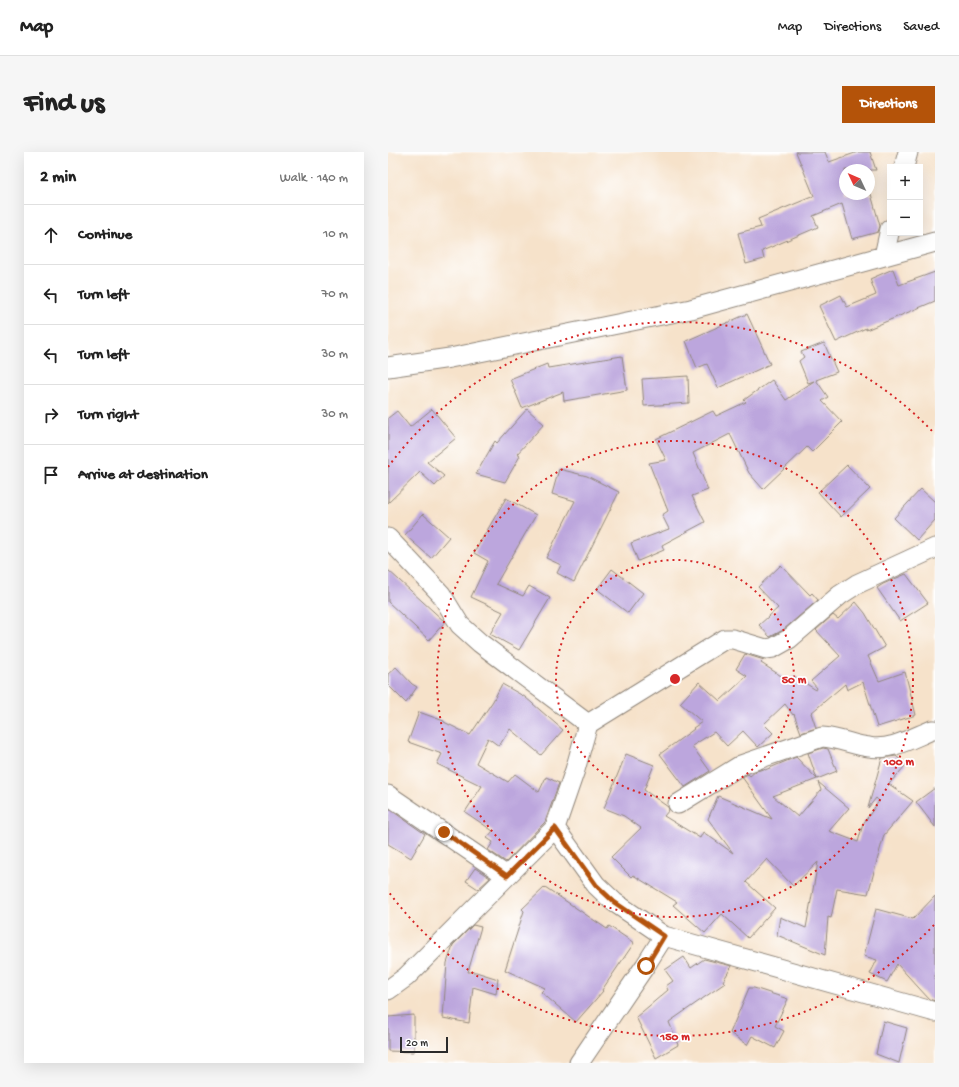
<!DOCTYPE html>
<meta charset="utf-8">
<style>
:root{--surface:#fff;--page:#f6f6f6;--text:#222;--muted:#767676;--line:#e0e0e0;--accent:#b45309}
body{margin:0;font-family:"Gochi Hand",sans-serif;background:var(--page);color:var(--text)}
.controls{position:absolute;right:12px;top:12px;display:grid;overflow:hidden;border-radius:0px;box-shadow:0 4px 16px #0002}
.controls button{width:36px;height:36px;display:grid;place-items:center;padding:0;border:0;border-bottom:1px solid var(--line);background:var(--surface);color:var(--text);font:20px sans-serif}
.compass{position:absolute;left:451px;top:12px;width:36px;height:36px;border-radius:50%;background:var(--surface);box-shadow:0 4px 16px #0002;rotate:314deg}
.scale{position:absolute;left:12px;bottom:10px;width:48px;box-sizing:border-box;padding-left:4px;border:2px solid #2b2b2b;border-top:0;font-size:11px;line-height:14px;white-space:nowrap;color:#2b2b2b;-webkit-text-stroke:3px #fff;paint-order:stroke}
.stop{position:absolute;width:12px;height:12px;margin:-9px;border:3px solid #b45309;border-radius:50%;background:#fff}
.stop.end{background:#b45309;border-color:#fff;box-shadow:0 1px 4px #0008}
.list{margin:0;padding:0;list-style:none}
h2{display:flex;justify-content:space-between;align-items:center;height:52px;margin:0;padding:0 16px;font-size:17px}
h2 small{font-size:13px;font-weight:400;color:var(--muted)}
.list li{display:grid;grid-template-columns:26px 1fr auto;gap:12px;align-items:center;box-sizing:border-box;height:60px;padding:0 16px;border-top:1px solid var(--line)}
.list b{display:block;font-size:15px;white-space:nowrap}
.list em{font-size:13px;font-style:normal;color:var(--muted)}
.icon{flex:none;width:22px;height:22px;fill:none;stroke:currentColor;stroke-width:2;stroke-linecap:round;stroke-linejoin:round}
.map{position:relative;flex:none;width:547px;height:911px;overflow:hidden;border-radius:0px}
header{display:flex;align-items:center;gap:24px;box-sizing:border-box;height:56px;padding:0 20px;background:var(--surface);border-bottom:1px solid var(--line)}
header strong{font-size:19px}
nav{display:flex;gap:22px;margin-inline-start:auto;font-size:14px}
.intro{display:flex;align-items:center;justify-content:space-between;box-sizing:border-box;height:96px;padding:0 24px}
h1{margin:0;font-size:28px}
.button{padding:10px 18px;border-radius:0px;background:var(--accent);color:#fff;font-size:14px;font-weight:700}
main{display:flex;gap:24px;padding:0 24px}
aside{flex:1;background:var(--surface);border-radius:0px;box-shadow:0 4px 16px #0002}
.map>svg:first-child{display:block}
.building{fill:#bca6dd}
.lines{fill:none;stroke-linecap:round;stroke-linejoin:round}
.street-casing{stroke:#90867a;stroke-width:21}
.street{stroke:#fff;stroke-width:19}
.route{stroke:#b45309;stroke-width:5}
.ring{fill:none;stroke:#d62828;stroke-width:2;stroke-dasharray:2 4}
.centre{fill:#d62828;stroke:#fff;stroke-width:2}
.ring-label{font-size:12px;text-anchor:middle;font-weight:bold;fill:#d62828;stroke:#fff;stroke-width:3.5;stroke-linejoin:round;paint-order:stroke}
</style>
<header>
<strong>Map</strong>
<nav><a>Map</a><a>Directions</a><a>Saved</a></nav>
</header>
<div class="intro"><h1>Find us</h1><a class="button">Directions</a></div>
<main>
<aside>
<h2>2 min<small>Walk · 140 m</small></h2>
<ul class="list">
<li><svg class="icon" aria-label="ahead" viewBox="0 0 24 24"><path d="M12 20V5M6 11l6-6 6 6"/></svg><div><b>Continue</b></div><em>10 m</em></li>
<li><svg class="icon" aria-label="left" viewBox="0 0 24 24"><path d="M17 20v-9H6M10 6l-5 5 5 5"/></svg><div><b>Turn left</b></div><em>70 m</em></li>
<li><svg class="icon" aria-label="left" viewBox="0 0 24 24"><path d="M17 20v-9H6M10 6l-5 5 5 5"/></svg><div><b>Turn left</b></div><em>30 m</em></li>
<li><svg class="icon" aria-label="right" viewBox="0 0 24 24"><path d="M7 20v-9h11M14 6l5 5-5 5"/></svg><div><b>Turn right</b></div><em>30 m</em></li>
<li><svg class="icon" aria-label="arrive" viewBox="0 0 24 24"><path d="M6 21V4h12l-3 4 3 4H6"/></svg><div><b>Arrive at destination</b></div></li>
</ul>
</aside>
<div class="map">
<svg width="547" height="911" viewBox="0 0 547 911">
<rect width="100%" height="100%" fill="#fff"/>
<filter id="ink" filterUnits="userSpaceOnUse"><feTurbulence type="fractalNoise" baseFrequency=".025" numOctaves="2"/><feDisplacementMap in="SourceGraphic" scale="8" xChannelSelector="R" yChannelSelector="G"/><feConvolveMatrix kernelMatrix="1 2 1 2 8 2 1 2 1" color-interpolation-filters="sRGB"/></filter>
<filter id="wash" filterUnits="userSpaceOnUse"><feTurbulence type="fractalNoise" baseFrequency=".012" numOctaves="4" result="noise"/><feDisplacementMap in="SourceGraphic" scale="16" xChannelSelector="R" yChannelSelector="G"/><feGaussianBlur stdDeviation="0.9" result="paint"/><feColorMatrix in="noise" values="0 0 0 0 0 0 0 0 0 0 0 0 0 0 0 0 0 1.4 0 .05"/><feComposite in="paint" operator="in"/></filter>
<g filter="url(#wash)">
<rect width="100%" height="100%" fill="#f6e2ca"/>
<g id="blocks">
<!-- building -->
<path class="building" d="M408,0H437L441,10L470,0H482L488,18H457V42H483L492,74L490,80L464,87L454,52L425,64L430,75L374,99L376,107L358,112L350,81L373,75L370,67L426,44Z
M505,117L511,133L547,120V149L478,178V176L448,190L431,154L453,143L459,155L488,143L482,127Z
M359,162L382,212L330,236L319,212L309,216L298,189Z
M436,191L449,220L428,228L440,245L434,249L454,270L424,300L419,295L375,337L361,321L342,282L305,301L320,338L304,344L317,370L274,393L276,398L250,409L243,391L281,377L274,363L280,359L261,311L278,308L268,287L325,259L328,264L358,250L356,248L384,228L398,248L426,229L420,231L411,209L416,205L413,200Z
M234,204L239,238L176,249L175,240L134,256L122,227L159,212L160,216Z
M300,224L301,251L256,254L254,227Z
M44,257L68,286L39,310L56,324L47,334L32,320L0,351V266L9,259L22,275Z
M139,257L156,272L129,302L132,304L117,330L88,322L107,289L109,291Z
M459,313L482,337L453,365L430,340Z
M171,317L199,324L231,340L186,430L169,421L173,413L158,406L187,349L164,342Z
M533,337L547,350V368L529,388L506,366Z
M118,346L148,363L108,432L135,444L141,434L162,446L131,498L102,482L115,460L83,445L100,409L86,401Z
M35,362L61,385L43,406L17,383Z
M393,413L422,443L424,441L430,448L395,478L382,485L371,473L390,456L370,435Z
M224,417L255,441L240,461L209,437Z
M0,418L57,470L41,488L0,450Z
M518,422L540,451L512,469L489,436L495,432Z
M468,450L477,461L497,495L480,504L491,529L517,520L528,563L489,575L475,530L459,538L457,532L423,561L428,576L413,581L406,562L405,563L397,552L376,572L385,581L370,595L355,579L339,594L326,580L304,594L322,619L297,635L272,602L306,577L305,576L314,570L292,551L311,530L332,549L359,524L348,517L357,502L376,508L373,511L401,529L406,524L428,538L429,536L423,529L452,504L428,478L445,463L450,467Z
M8,515L24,532L29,535L18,551L0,533V522Z
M114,532L137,545L175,578L153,603L122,577L111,594L100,586L88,611L120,630L127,622L151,640L158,625L171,631L157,670L118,710L100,698L105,690L99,686L105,679L77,660L94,634L49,612L54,602L20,590L31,560L56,569V570L82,583L105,549Z
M435,596L440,597L449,619L429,627L420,601Z
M238,602L266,613L256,638L280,655L281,658L276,664L312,686L315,680L345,701L320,667L330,644L384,667L354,625L360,622L362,624L368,619L376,617L377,618L408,605L429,627L385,644L410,665L433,638L430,630L461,656L441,679L470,690L475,672L491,649L488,646L480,656L494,606L508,604L518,613L501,632L525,649L496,683L480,742L449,737L443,766L440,765L437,803L389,783L392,765L418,776L430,710L405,734L379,707L358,730L387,756L360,786L334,762L317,781L285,753L289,750L245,723L243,725L223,705L253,676L236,664L216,656Z
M547,636V675L528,650Z
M0,656L37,682L23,706L0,692Z
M87,716L102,726L90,737L78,729Z
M157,735L219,777L221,774L246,791L214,838L215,839L188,870L153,840L157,836L117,818L136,759L134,757Z
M547,744V849L541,847L509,812L499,830L482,822L489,808L476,804L488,757L525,767Z
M85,773L93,775L80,820H88L110,827L108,842L85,835L81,871L55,866L59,811L65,793Z
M296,805L303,816L316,807L344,814L335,829L337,831L281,870L290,893L268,906L248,865L280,838L278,834L285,829L277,818Z
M361,836H366L400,847L387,874L396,879L387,896L364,884L359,893L342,881Z
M26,863V900L0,899V865Z
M495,869L519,876L511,911L488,902Z"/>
</g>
</g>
<g filter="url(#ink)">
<use href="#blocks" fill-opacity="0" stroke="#90867a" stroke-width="1"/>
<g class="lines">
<defs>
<path id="street" d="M516,15L520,0
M496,104L502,77
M0,215L62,206L303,157L547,90
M0,386L53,442L72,473L92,491L200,572
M0,643L119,724
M290,652L353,613L434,585C451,586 465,593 481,595C502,599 524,586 544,578H547
M167,676L208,733L226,750L276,784L547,860
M0,838L18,825L167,676L187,618L200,572L337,487H345L378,497L385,496L401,487L452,443L469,432L547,396
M191,911L257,814L276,784"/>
</defs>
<!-- street casing -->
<use href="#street" class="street-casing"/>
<!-- street -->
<use href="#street" class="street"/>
</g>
</g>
<g class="lines" filter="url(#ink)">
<!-- route -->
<path class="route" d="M56,680L119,724L167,676L208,733L226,750L276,784L258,814"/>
</g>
<!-- distance rings -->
<g class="ring">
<circle cx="287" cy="527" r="119"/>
<circle cx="287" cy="527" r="238"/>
<path d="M546 773A357 357 0 0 1 0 739M0 315A357 357 0 0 1 546 281"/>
</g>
<circle cx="287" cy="527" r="6" class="centre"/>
<g class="ring-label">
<text x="406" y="531">50 m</text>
<text x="511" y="613">100 m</text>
<text x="287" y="888">150 m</text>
</g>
</svg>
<div class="controls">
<button>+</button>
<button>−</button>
</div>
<svg class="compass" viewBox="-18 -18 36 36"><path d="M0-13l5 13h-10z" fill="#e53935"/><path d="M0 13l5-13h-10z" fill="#767676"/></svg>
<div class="scale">20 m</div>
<div class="stop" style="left:258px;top:814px"></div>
<div class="stop end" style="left:56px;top:680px"></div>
</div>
</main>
